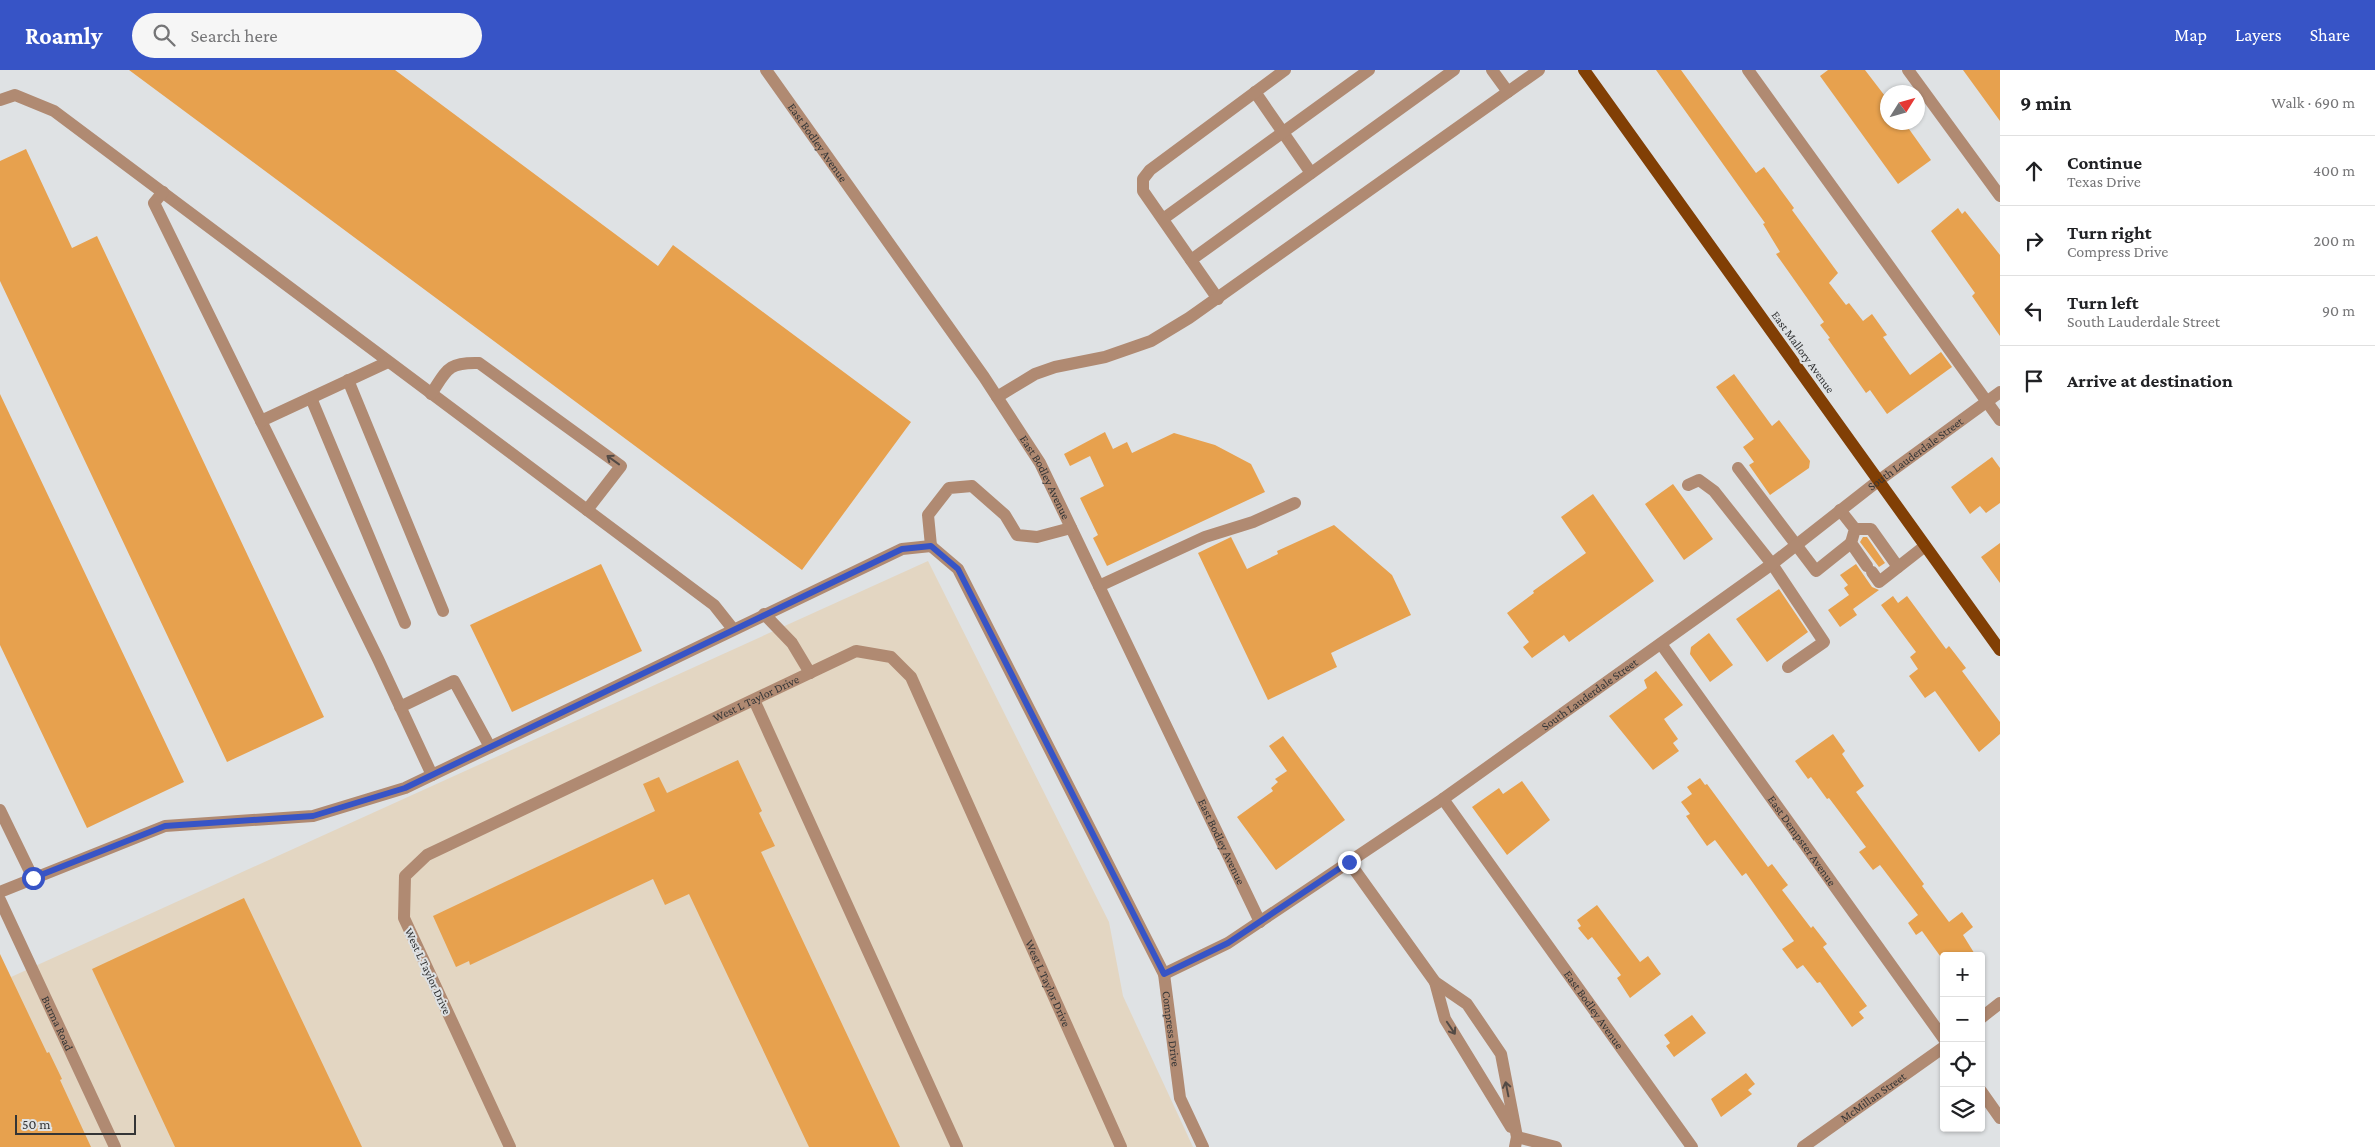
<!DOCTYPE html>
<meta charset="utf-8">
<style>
:root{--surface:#fff;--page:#f6f6f6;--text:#202124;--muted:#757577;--line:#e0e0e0;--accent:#3754c6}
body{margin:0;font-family:"Crimson Pro",serif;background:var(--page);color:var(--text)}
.controls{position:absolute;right:15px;bottom:15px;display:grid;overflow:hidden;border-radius:5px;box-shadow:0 1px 4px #0004}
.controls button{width:45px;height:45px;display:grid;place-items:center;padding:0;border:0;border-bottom:1px solid var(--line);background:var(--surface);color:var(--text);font:25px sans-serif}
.compass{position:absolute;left:1880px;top:15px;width:45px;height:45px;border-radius:50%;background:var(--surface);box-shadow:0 1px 4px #0004;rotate:53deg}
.scale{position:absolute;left:15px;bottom:12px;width:121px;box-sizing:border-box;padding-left:5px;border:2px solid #343536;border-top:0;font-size:14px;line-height:18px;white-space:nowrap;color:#343536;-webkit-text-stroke:4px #dfe2e4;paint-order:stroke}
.stop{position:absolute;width:15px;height:15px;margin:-11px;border:4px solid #3754c6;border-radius:50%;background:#fff}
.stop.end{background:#3754c6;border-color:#fff;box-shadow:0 1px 5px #0008}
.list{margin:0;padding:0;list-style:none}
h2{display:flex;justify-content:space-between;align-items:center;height:65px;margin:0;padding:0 20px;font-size:21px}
h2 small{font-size:16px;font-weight:400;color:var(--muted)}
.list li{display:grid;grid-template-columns:32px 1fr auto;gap:15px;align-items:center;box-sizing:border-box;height:70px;padding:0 20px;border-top:1px solid var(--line)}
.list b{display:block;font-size:19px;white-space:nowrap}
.list p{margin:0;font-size:16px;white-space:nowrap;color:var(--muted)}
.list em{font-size:16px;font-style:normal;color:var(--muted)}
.icon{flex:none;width:28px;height:28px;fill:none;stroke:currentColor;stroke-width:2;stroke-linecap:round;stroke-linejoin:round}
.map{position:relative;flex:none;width:2000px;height:1077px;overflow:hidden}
header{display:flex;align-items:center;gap:30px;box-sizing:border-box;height:70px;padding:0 25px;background:var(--accent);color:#fff}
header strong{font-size:24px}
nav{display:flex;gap:28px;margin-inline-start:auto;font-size:18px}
.search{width:350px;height:45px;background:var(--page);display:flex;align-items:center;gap:12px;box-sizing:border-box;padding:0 18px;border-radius:28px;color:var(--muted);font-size:19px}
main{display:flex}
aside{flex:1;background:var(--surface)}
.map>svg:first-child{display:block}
.industrial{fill:#e3d6c2}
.building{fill:#e7a14e}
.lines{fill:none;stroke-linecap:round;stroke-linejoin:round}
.minor{stroke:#b08a72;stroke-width:12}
.major{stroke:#813f05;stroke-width:12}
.oneway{stroke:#534a45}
.route{stroke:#3754c6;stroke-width:6}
.labels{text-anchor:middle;stroke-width:4;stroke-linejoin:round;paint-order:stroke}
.street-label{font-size:12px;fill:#343536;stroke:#dfe2e4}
</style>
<header>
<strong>Roamly</strong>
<div class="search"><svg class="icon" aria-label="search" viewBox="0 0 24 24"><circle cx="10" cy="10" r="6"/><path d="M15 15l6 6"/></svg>Search here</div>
<nav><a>Map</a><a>Layers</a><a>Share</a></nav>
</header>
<main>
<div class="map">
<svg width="2000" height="1077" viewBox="0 0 2000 1077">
<rect width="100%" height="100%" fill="#dfe2e4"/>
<!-- industrial -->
<path class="industrial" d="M928,491L1109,852L1123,926L1193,1077H0V912Z"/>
<!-- building -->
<path class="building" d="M129,0H395L658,196L673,175L911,352L802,500Z
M1656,0H1681L1756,103L1764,97L1794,138L1792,140L1838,203L1829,213L1846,235L1849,233L1863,251L1872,244L1887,265L1883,267L1910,305L1941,282L1952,297L1887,344L1870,320L1866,323L1828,269L1830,268L1820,255L1824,252L1776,184L1780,182L1763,154L1765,153Z
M1828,0H1865L1888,30V52H1904L1931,90L1898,114L1820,6Z
M1963,0H2000V51L1979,22Z
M26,79L72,178L97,166L324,647L227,692L0,211V91Z
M1958,138L1962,144L1965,141L2000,185V266L1972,226L1975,223L1931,161Z
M1734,304L1772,356L1779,350L1810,391L1809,398L1770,425L1749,395L1754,392L1743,377L1754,369L1716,317Z
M0,324L184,712L87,758L0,575Z
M1105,362L1113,379L1127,372L1132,383L1174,363L1215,375L1251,394L1265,422L1107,496L1093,468L1098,465L1080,428L1104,416L1090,386L1070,396L1064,384Z
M1992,387L2000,398V433L1986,443L1980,436L1970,444L1951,417Z
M1673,414L1713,469L1684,490L1645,434Z
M1593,424L1654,511L1569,572L1564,565L1532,588L1523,577L1529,572L1507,543L1534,523L1533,521L1586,483L1561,447Z
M1334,455L1392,505L1411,545L1331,583L1337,597L1268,630L1198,483L1231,467L1247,499L1278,484L1277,481Z
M1863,467H1867L1885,493L1879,497L1860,472Z
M2000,473V513L1981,487Z
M601,494L642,581L512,642L470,555Z
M1856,494L1872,517L1879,520L1853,539L1857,545L1840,557L1828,540L1849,525L1844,518L1848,515L1840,505Z
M1779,519L1808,562L1767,592L1736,549Z
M1893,526L1898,533L1907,526L1946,579L1949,576L1966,598L1962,601L2000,652V664L1979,682L1935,621L1925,628L1909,606L1918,599L1910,587L1916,582L1881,535Z
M1709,563L1733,595L1710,612L1690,584L1691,577Z
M1656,601L1683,635L1664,649L1678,669L1673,673L1679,681L1653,700L1609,646L1647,618L1644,610Z
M1833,664L1845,681L1842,684L1864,716L1856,722L1924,814L1922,816L1949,852L1962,842L1973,857L1963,865L1976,886H1944L1943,890L1922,861L1916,865L1908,853L1918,845L1912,837L1880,795L1873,800L1859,782L1866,777L1829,728L1827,729L1811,707L1808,709L1795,691Z
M1283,666L1345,750L1276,800L1237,747L1273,721L1271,718L1278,712L1275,709L1287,701L1269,676Z
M738,690L762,741L759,743L775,776L761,782L900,1077H809L689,824L665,835L653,809L470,895L469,891L456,897L433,846L655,741L643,714L659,707L667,723Z
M1700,708L1705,715L1707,714L1768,797L1772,794L1788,815L1782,820L1811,858L1813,856L1827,874L1823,877L1867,936L1859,942L1864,948L1852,957L1820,912L1817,913L1803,895L1797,899L1782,879L1794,871L1746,803L1742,806L1715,770L1707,776L1686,746L1690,744L1681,732L1692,724L1687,717Z
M1522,711L1550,750L1507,785L1472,737L1499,718L1503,724Z
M244,828L362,1077H175L92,899Z
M1597,835L1640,892L1648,886L1661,904L1630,928L1617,908L1621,905L1592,867L1588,870L1578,858L1581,856L1577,850Z
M0,884L47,983L49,982L62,1009L60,1010L91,1077H0Z
M1692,945L1706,963L1674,987L1666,976L1670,973L1664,965Z
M1746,1003L1755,1014L1748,1020L1752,1024L1721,1047L1711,1029Z"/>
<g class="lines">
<!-- minor -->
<g class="minor">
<path id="s1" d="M766,0L984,307L1040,393L1260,852"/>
<path d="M1492,0L1508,22"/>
<path d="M1748,0L2000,350"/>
<path d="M1908,0L2000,126"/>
<path d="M1255,22L1311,103"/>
<path d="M0,30L15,25L54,41L714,535L733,559"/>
<path d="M163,122L154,133L378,589L432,705"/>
<path d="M1163,149L1369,0"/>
<path d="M1191,190L1454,0"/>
<path d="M1218,229L1143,121V109L1150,100L1285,0"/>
<path d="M348,310L443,541"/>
<path d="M431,324C447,300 447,292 479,293L621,396L587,440"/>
<path d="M997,327L1035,304L1055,297L1105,287L1151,271L1189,248L1539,0"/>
<path d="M311,328L405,553"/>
<path d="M261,351L388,292"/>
<path d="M1738,398L1816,501L1851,473"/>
<path d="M1688,415L1699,410L1714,421L1772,494L1824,572L1788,597"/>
<path d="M1840,440L1855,459L1851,473L1867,496"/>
<path d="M1855,459H1871L1898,497"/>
<path id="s2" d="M931,476L958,499L1164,904L1180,1028L1203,1077"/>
<path d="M931,476L928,445L949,418L972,416L1005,445L1017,465L1037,467L1071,458"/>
<path d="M1872,502L1879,512L1925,476"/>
<path d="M1099,516L1205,467L1253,452L1295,433"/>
<path d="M764,544L792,573L810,603"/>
<path id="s3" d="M1661,574L1944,969"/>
<path d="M754,630L957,1077"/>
<path d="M400,637L454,611L490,677"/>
<path id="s4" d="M1443,729L1692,1077"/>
<path d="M0,740L33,808"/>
<path d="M1349,792L1435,912L1467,934L1501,984L1517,1067L1515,1077"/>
<path d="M0,822L165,756L313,746L405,718L902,479L931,476"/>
<path id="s5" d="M0,830L115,1077"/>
<path id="s6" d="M1164,904L1228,873L1443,729L1772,494L1878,411L2000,322"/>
<path d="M1435,912L1445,949L1511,1057"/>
<path d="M1981,948L2000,933"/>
<path d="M1981,1021L2000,1048"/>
<path d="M1517,1067L1556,1077"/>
<path id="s7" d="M510,1077L404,848L405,806L427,785L856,581L891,587L911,607L1121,1077"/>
<path id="s8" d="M1803,1077L1944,977"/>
</g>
<!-- major -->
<path class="major" d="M1584,0L2000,580"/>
</g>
<!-- one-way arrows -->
<defs><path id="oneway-shaft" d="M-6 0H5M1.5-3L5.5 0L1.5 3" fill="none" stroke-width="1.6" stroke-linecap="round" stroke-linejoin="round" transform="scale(1.25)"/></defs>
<g class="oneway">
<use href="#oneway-shaft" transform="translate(613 390) rotate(-144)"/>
<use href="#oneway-shaft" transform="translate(1451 958) rotate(56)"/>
<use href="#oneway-shaft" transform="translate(1507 1019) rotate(-101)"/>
</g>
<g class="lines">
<!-- route -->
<path class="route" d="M33,808L165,756L313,746L405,718L902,479L931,476L958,499L1164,904L1228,873L1349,792"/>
</g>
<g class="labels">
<!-- street labels -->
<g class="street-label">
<text dy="4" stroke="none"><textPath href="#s1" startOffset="89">East Bodley Avenue</textPath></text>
<text transform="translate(1803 282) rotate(54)" y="4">East Mallory Avenue</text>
<text dy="4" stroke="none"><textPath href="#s6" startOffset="915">South Lauderdale Street</textPath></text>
<text dy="4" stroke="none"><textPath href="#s1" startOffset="494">East Bodley Avenue</textPath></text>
<text dy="4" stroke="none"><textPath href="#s6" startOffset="510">South Lauderdale Street</textPath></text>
<text dy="4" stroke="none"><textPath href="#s7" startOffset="689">West L Taylor Drive</textPath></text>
<text dy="4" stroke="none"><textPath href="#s1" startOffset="899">East Bodley Avenue</textPath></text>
<text dy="4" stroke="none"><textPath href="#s3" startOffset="242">East Dempster Avenue</textPath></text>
<text transform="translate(428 901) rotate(65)" y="4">West L Taylor Drive</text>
<text dy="4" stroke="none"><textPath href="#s7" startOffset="1199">West L Taylor Drive</textPath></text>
<text dy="4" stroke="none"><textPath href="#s4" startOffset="259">East Bodley Avenue</textPath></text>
<text dy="4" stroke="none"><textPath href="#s5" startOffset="136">Burma Road</textPath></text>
<text dy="4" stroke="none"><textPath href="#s2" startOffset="545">Compress Drive</textPath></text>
<text dy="4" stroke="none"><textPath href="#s8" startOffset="86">McMillan Street</textPath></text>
</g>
</g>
</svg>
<div class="controls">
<button>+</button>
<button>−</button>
<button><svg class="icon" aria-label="locate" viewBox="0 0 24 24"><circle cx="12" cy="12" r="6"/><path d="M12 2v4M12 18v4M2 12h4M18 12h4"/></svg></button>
<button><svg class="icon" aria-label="layers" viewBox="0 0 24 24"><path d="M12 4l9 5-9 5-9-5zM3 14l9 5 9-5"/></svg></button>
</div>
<svg class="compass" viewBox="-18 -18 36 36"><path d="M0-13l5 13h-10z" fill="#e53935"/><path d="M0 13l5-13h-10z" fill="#757577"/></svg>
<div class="scale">50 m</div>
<div class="stop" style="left:33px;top:808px"></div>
<div class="stop end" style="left:1349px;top:792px"></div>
</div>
<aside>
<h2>9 min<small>Walk · 690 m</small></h2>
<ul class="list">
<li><svg class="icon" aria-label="ahead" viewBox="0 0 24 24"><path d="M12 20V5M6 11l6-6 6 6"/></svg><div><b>Continue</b><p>Texas Drive</p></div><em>400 m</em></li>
<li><svg class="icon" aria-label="right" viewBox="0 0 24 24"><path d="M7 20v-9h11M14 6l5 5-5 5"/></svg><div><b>Turn right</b><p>Compress Drive</p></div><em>200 m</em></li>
<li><svg class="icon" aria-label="left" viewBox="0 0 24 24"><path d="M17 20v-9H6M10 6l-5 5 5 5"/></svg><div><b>Turn left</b><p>South Lauderdale Street</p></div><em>90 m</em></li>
<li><svg class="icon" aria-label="arrive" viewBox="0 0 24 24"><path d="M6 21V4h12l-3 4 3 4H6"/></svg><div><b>Arrive at destination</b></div></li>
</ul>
</aside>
</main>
